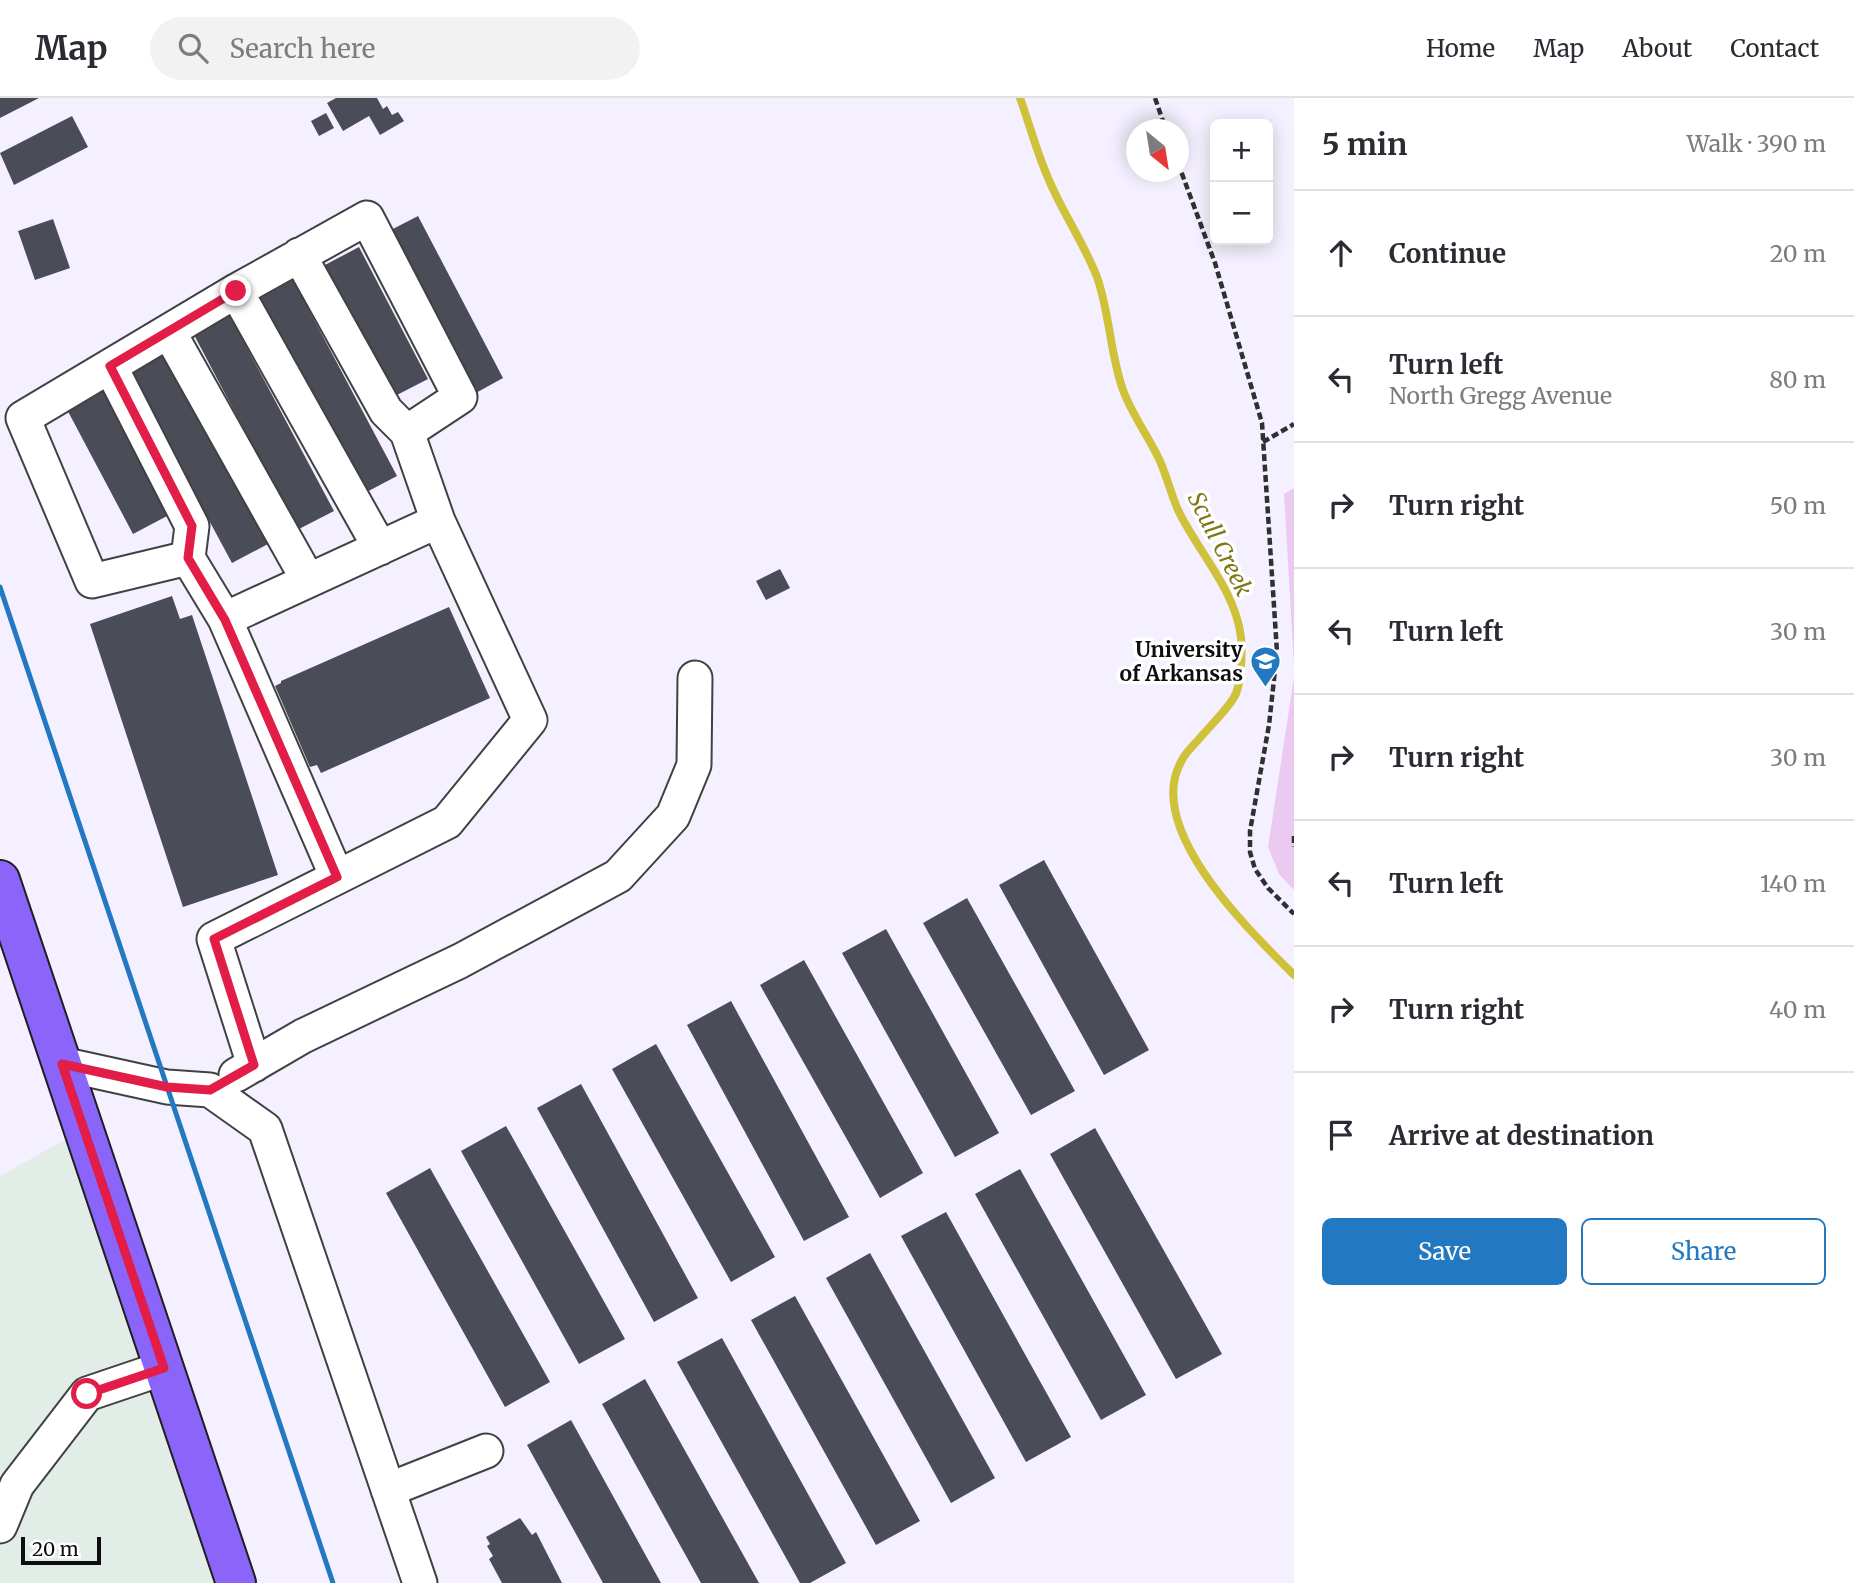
<!DOCTYPE html>
<meta charset="utf-8">
<style>
:root{--surface:#fff;--page:#f2f2f3;--text:#2b2b33;--muted:#7c7c81;--line:#e1e1e2;--accent:#2379c1}
body{margin:0;font-family:Merriweather,serif;background:var(--page);color:var(--text)}
.controls{position:absolute;right:21px;top:21px;display:grid;overflow:hidden;border-radius:10px;box-shadow:0 4px 18px #0003}
.controls button{width:63px;height:63px;display:grid;place-items:center;padding:0;border:0;border-bottom:2px solid var(--line);background:var(--surface);color:var(--text);font:35px sans-serif}
.compass{position:absolute;left:1126px;top:21px;width:63px;height:63px;border-radius:50%;background:var(--surface);box-shadow:0 4px 18px #0003;rotate:150deg}
.scale{position:absolute;left:21px;bottom:18px;width:80px;box-sizing:border-box;padding-left:7px;border:4px solid #0e0e0e;border-top:0;font-size:19px;line-height:24px;white-space:nowrap;color:#0e0e0e;-webkit-text-stroke:5px #fff;paint-order:stroke}
.stop{position:absolute;width:21px;height:21px;margin:-16px;border:5px solid #e11d48;border-radius:50%;background:#fff}
.stop.end{background:#e11d48;border-color:#fff;box-shadow:0 2px 7px #0008}
.list{margin:0;padding:0;list-style:none}
h2{display:flex;justify-content:space-between;align-items:center;height:91px;margin:0;padding:0 28px;font-size:30px}
h2 small{font-size:23px;font-weight:400;color:var(--muted)}
.list li{display:grid;grid-template-columns:46px 1fr auto;gap:21px;align-items:center;box-sizing:border-box;height:126px;padding:0 28px;border-top:2px solid var(--line)}
.list b{display:block;font-size:26px;white-space:nowrap}
.list p{margin:0;font-size:23px;white-space:nowrap;color:var(--muted)}
.list em{font-size:23px;font-style:normal;color:var(--muted)}
.actions{display:flex;gap:14px;padding:21px 28px}
.actions a{flex:1;padding:16px 0;border:2px solid var(--accent);border-radius:10px;text-align:center;font-size:24px;color:var(--accent)}
.actions .main{background:var(--accent);color:#fff}
.icon{flex:none;width:38px;height:38px;fill:none;stroke:currentColor;stroke-width:2;stroke-linecap:round;stroke-linejoin:round}
.map{position:relative;flex:none;width:1294px;height:1485px;overflow:hidden}
header{display:flex;align-items:center;gap:42px;box-sizing:border-box;height:98px;padding:0 35px;background:var(--surface);border-bottom:2px solid var(--line)}
header strong{font-size:33px}
nav{display:flex;gap:38px;margin-inline-start:auto;font-size:24px}
.search{width:490px;height:63px;background:var(--page);display:flex;align-items:center;gap:18px;box-sizing:border-box;padding:0 24px;border-radius:38px;color:var(--muted);font-size:26px}
main{display:flex}
aside{flex:1;background:var(--surface)}
.map>svg:first-child{display:block}
.industrial{fill:#e3ede7}
.pitch{fill:#ebcaf1}
.lines{fill:none;stroke-linecap:round;stroke-linejoin:round}
.stream{stroke:#cfc139;stroke-width:8}
.building{fill:#4a4c57}
.minor-casing{stroke:#414141;stroke-width:37}
.major-casing{stroke:#1f1f1f;stroke-width:42}
.path{stroke:#303030;stroke-width:4.5;stroke-dasharray:7 3.5;stroke-linecap:butt}
.minor{stroke:#fff;stroke-width:33}
.major{stroke:#8b64fa;stroke-width:38}
.rail{stroke:#2379c1;stroke-width:5}
.route{stroke:#e11d48;stroke-width:9}
.labels{text-anchor:middle;stroke-width:7;stroke-linejoin:round;paint-order:stroke}
.poi-label{font-size:21px;font-weight:bold;fill:#0e0e0e;stroke:#fff;text-anchor:end}
.water-label{font-size:23px;font-style:italic;fill:#7e7814;stroke:#fff}
</style>
<header>
<strong>Map</strong>
<div class="search"><svg class="icon" aria-label="search" viewBox="0 0 24 24"><circle cx="10" cy="10" r="6"/><path d="M15 15l6 6"/></svg>Search here</div>
<nav><a>Home</a><a>Map</a><a>About</a><a>Contact</a></nav>
</header>
<main>
<div class="map">
<svg width="1294" height="1485" viewBox="0 0 1294 1485">
<rect width="100%" height="100%" fill="#f4f0ff"/>
<!-- industrial -->
<path class="industrial" d="M84,1031L236,1485H0V1078Z"/>
<!-- pitch -->
<path class="pitch" d="M1294,390V568L1284,396Z
M1294,579V792L1279,776L1268,749Z"/>
<g class="lines">
<!-- stream -->
<path class="stream" d="M1020,0C1029,25 1036,51 1046,75C1060,111 1083,143 1097,179C1110,216 1110,256 1123,292C1132,317 1149,339 1160,363C1167,379 1171,396 1178,412C1198,454 1235,491 1241,539C1242,554 1242,589 1233,601C1224,615 1210,628 1199,641C1193,648 1186,654 1182,662C1142,730 1250,833 1294,877"/>
</g>
<!-- building -->
<path class="building" d="M0,0H39L0,20Z
M336,0H377L383,11L387,8L392,17L398,14L404,23L380,37L369,18L343,33L327,5Z
M326,15L334,30L319,38L311,23Z
M72,18L88,49L14,87L0,55Z
M418,118L503,280L474,296L389,133Z
M53,121L70,170L35,182L18,133Z
M359,149L428,281L393,299L323,168Z
M293,182L397,378L361,397L257,202Z
M229,216L334,413L297,432L193,235Z
M163,251L268,446L232,465L127,270Z
M99,285L169,417L133,436L63,304Z
M780,471L790,490L766,502L756,483Z
M172,498L180,521L192,517L278,777L183,809L90,526Z
M449,509L490,600L321,675L317,667L310,669L275,588L281,585V583Z
M1044,762L1149,952L1104,977L999,787Z
M967,800L1075,993L1031,1017L923,825Z
M886,831L999,1035L955,1059L842,855Z
M804,862L923,1075L880,1100L760,887Z
M731,903L849,1119L804,1143L687,927Z
M656,946L775,1159L731,1184L612,971Z
M581,986L698,1200L654,1224L537,1010Z
M506,1028L625,1241L579,1266L461,1053Z
M1095,1030L1222,1256L1176,1281L1050,1056Z
M430,1070L550,1284L505,1309L386,1095Z
M1020,1071L1146,1297L1101,1322L975,1096Z
M946,1114L1071,1339L1026,1364L901,1138Z
M870,1155L995,1380L951,1405L826,1180Z
M795,1198L920,1423L876,1447L751,1222Z
M722,1240L846,1465L810,1485H800L677,1264Z
M645,1281L759,1485H701L602,1306Z
M571,1322L661,1485H603L527,1347Z
M520,1420L532,1437L536,1434L562,1485H502L489,1461L493,1458L487,1448L490,1446L486,1439Z"/>
<g class="lines">
<defs>
<path id="minor" d="M299,157L386,313L407,334
M236,193L380,450
M169,234L308,482
M110,268L192,428L188,460
M225,521L188,460L92,483L23,320L236,193L367,120L460,299L407,334L438,423
M62,966L167,989L210,992L265,1031L420,1485
M254,967L214,841L447,724L530,622L438,423L225,521L337,779
M236,977L303,938L460,863L618,778L673,718L694,667L695,580
M388,1392L486,1353
M0,1428L17,1387L87,1296L164,1270"/>
<path id="major" d="M0,782L236,1485"/>
</defs>
<!-- minor casing -->
<use href="#minor" class="minor-casing"/>
<!-- major casing -->
<use href="#major" class="major-casing"/>
<!-- path -->
<path class="path" d="M1155,0L1166,32
M1178,65L1215,165L1262,325L1277,554L1269,627L1250,733V754L1255,771L1268,790L1294,816
M1263,344L1294,326
M1294,738V749"/>
<!-- minor -->
<use href="#minor" class="minor"/>
<!-- major -->
<use href="#major" class="major"/>
<!-- rail -->
<path class="rail" d="M0,489L333,1485"/>
</g>
<g class="lines">
<!-- route -->
<path class="route" d="M87,1296L164,1270L62,966L167,989L210,992L254,967L214,841L337,779L225,522L188,460L192,428L110,268L236,193"/>
</g>
<!-- icons -->
<defs>
<symbol id="university-pin" viewBox="-11 -11 22 30"><path d="M0 17L-7.5 6A9.5 9.5 0 1 1 7.5 6Z" fill="#2379c1" stroke="#fff"/><path d="M0-5L7-2L0 1L-7-2ZM-4 1L0 2.5L4 1V4Q0 6-4 4Z" fill="#fff"/></symbol>
</defs>
<g fill-rule="evenodd">
<use href="#university-pin" x="1248" y="546" width="35" height="47"/>
</g>
<g class="labels">
<!-- poi labels -->
<g class="poi-label">
<text x="1243" y="559">University<tspan x="1243" dy="24">of Arkansas</tspan></text>
</g>
<!-- water labels -->
<g class="water-label">
<text transform="translate(1220 446) rotate(63)" y="8">Scull Creek</text>
</g>
</g>
</svg>
<div class="controls">
<button>+</button>
<button>−</button>
</div>
<svg class="compass" viewBox="-18 -18 36 36"><path d="M0-13l5 13h-10z" fill="#e53935"/><path d="M0 13l5-13h-10z" fill="#7c7c81"/></svg>
<div class="scale">20 m</div>
<div class="stop" style="left:87px;top:1296px"></div>
<div class="stop end" style="left:236px;top:193px"></div>
</div>
<aside>
<h2>5 min<small>Walk · 390 m</small></h2>
<ul class="list">
<li><svg class="icon" aria-label="ahead" viewBox="0 0 24 24"><path d="M12 20V5M6 11l6-6 6 6"/></svg><div><b>Continue</b></div><em>20 m</em></li>
<li><svg class="icon" aria-label="left" viewBox="0 0 24 24"><path d="M17 20v-9H6M10 6l-5 5 5 5"/></svg><div><b>Turn left</b><p>North Gregg Avenue</p></div><em>80 m</em></li>
<li><svg class="icon" aria-label="right" viewBox="0 0 24 24"><path d="M7 20v-9h11M14 6l5 5-5 5"/></svg><div><b>Turn right</b></div><em>50 m</em></li>
<li><svg class="icon" aria-label="left" viewBox="0 0 24 24"><path d="M17 20v-9H6M10 6l-5 5 5 5"/></svg><div><b>Turn left</b></div><em>30 m</em></li>
<li><svg class="icon" aria-label="right" viewBox="0 0 24 24"><path d="M7 20v-9h11M14 6l5 5-5 5"/></svg><div><b>Turn right</b></div><em>30 m</em></li>
<li><svg class="icon" aria-label="left" viewBox="0 0 24 24"><path d="M17 20v-9H6M10 6l-5 5 5 5"/></svg><div><b>Turn left</b></div><em>140 m</em></li>
<li><svg class="icon" aria-label="right" viewBox="0 0 24 24"><path d="M7 20v-9h11M14 6l5 5-5 5"/></svg><div><b>Turn right</b></div><em>40 m</em></li>
<li><svg class="icon" aria-label="arrive" viewBox="0 0 24 24"><path d="M6 21V4h12l-3 4 3 4H6"/></svg><div><b>Arrive at destination</b></div></li>
</ul>
<div class="actions"><a class="main">Save</a><a>Share</a></div>
</aside>
</main>
